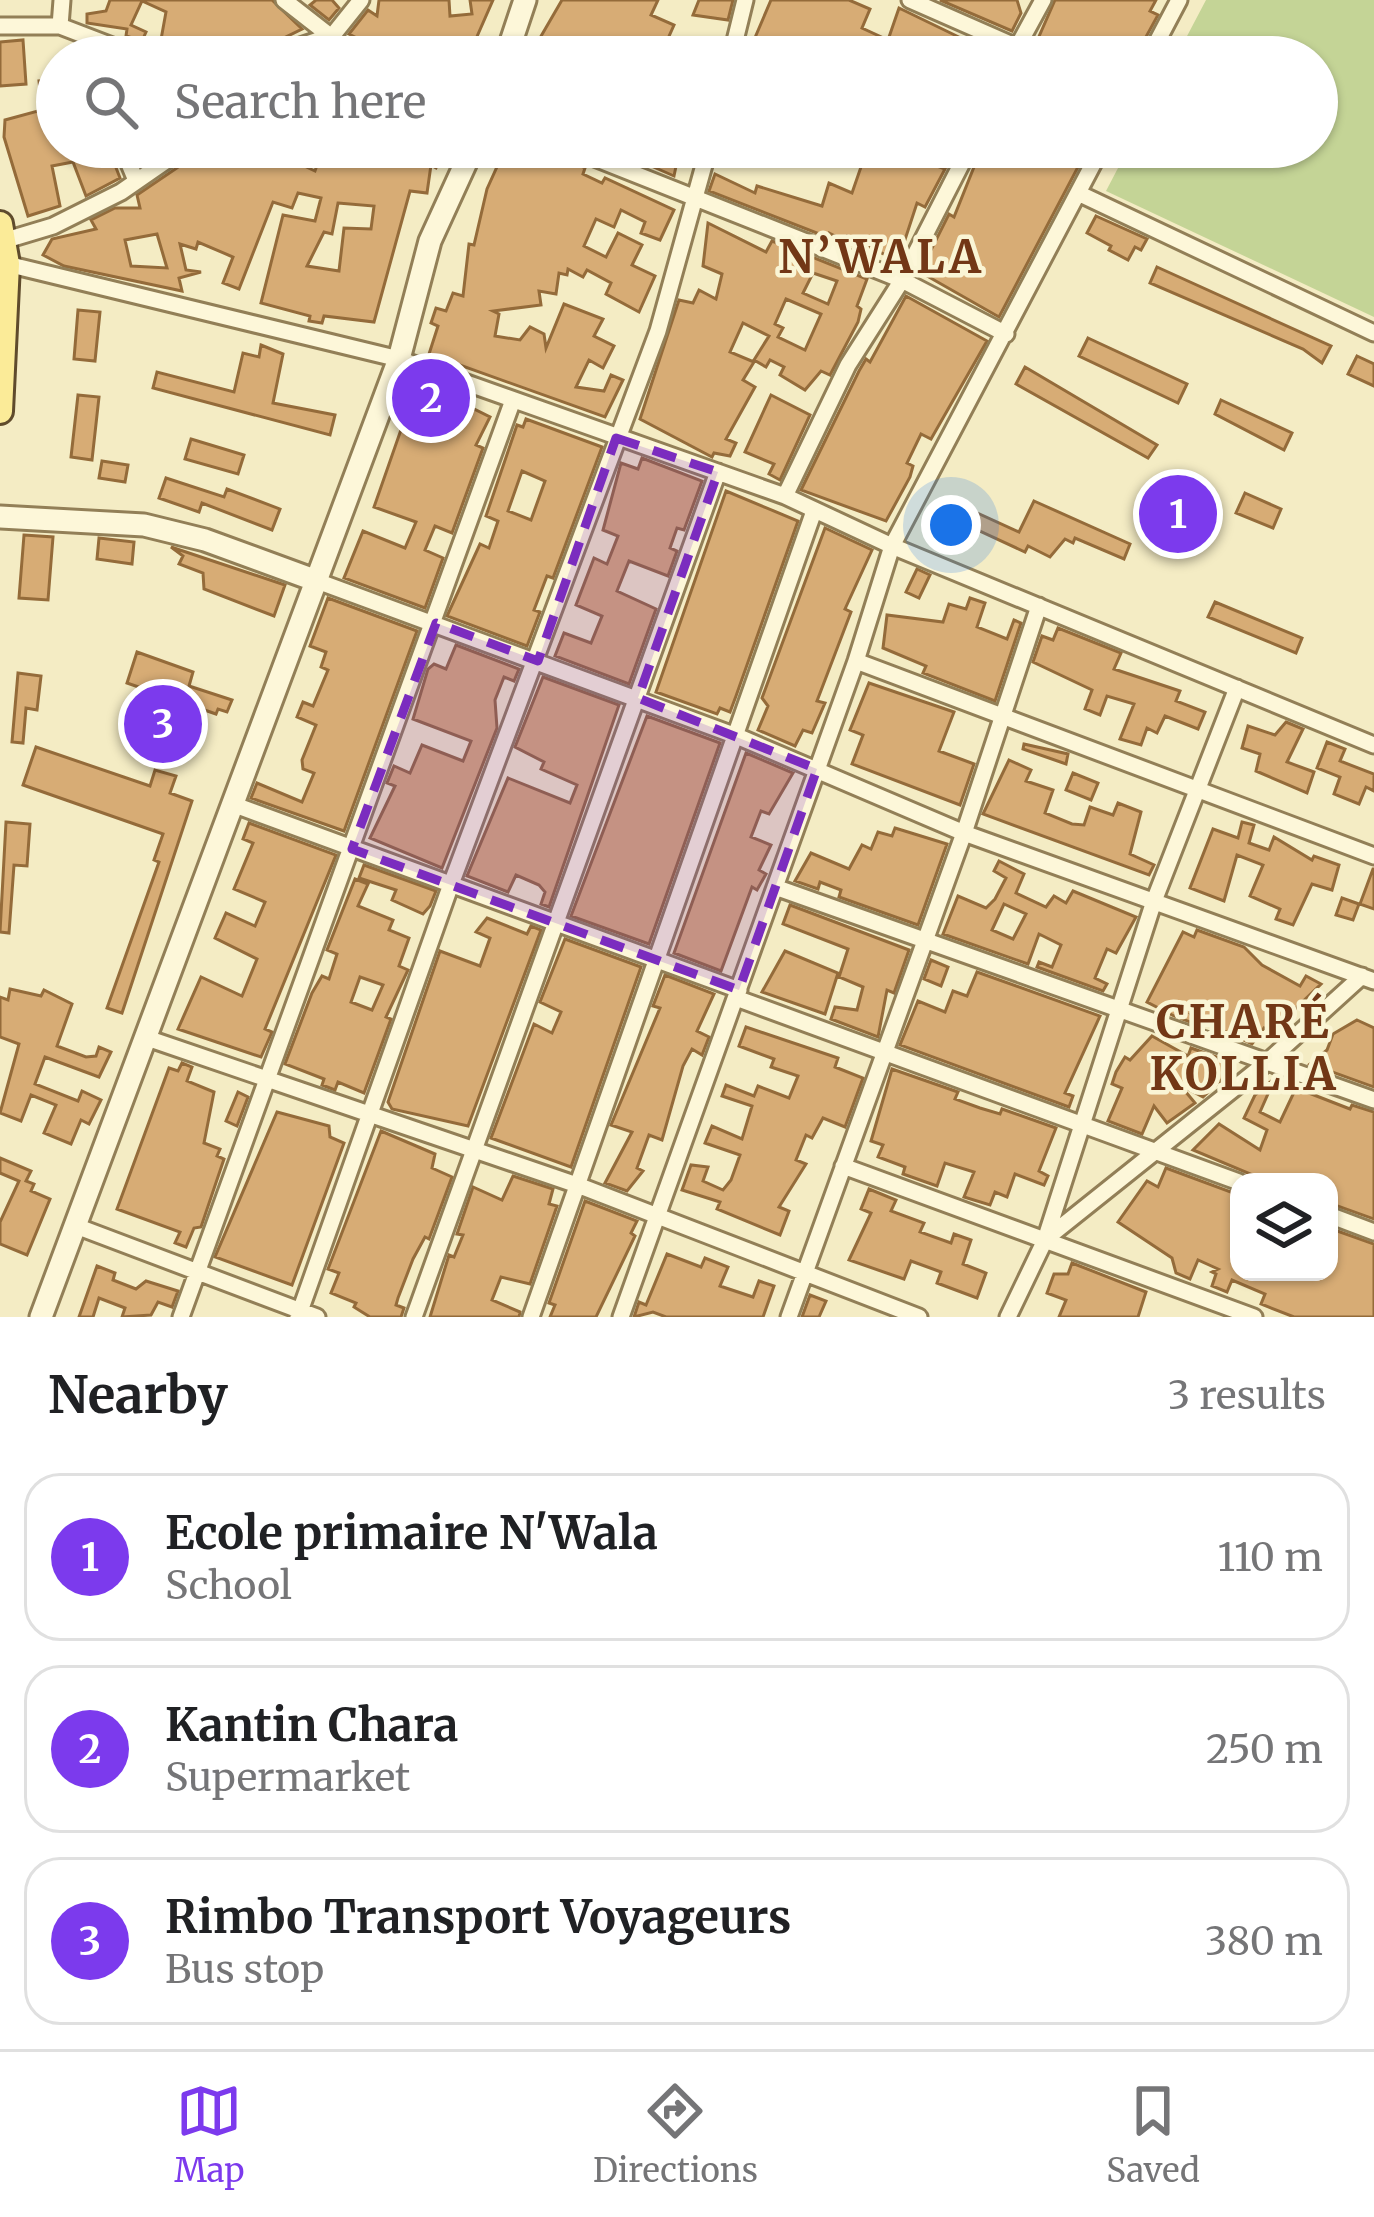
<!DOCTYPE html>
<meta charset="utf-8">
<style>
:root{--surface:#fff;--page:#f6f6f6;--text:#202124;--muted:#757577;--line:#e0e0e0;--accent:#7c3aed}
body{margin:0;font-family:Merriweather,serif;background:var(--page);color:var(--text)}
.controls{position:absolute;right:36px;bottom:36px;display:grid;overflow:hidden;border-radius:24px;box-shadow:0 3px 9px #0004}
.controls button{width:108px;height:108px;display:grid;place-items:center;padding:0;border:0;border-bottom:3px solid var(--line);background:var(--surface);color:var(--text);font:60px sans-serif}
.you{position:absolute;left:951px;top:525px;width:42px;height:42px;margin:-30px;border:9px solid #fff;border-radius:50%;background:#1a73e8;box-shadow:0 0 0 18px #1a73e833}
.badge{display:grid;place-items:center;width:78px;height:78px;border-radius:50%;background:var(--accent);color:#fff;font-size:39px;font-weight:700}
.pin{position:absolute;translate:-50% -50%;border:6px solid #fff;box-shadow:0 3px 12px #0006}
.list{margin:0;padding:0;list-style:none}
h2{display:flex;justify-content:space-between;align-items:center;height:156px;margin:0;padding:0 48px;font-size:51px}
h2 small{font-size:39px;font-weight:400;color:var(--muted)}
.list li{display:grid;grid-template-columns:78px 1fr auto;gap:36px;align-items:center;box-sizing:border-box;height:168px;margin:0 24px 24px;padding:0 24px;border:3px solid var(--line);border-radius:36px}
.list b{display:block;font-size:45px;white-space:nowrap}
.list p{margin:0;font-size:39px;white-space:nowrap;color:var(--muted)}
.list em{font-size:39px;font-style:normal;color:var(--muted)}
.icon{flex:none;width:66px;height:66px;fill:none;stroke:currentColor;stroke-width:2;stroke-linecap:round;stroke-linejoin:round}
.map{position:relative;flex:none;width:1374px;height:1317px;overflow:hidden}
.search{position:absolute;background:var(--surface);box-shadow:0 3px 9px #0004;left:36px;right:36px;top:36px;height:132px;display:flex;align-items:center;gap:30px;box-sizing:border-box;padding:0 42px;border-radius:66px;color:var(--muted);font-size:45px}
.sheet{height:732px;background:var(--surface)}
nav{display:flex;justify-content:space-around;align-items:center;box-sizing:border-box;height:168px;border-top:3px solid var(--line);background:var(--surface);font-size:33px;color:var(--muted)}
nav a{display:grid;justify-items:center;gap:6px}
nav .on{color:var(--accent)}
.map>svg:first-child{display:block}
.green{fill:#c4d496}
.building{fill:#d7ac75;stroke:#946b3a;stroke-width:3;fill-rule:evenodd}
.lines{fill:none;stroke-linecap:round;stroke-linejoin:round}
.minor-casing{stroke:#927f57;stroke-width:21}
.tertiary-casing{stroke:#927f57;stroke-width:27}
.primary-casing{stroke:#5f4b2c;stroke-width:30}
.minor{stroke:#fdf7d9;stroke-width:15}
.tertiary{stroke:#fdf7d9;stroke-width:21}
.primary{stroke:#fbeb98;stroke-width:24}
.marked{fill:#7b2cbf;fill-opacity:0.2;stroke:#7b2cbf;stroke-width:9;stroke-dasharray:24 15;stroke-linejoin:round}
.labels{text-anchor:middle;stroke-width:9;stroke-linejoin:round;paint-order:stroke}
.district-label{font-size:45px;font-weight:bold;letter-spacing:3px;fill:#723716;stroke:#faf5d5}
</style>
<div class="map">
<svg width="1374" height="1317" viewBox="0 0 1374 1317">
<rect width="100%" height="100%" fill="#f4ecc4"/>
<!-- green -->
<path class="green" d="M1206,0H1374V317L1106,191L1129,147H1317V57H1176Z"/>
<!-- building -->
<path class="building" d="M110,0H272L302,29L259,50L243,52L242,43H213V53L171,52L160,45L166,12L142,1L131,25L146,32L142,41L126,36L127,29L87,23V14L106,11Z
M316,0H332L339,8L329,20L310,5Z
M379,0H449L450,16L472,14L470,0H493L468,57L369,52L372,46L349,34L368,10L377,16Z
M562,0H658L651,15L674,25L666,43L689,55L698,39L720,50L719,57H540L533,50Z
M699,0H733L728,20L693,15Z
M771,0H849L870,9L862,28L888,40L899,8L1000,57H938L912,41L904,57H828L808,51L805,57L792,51L789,57L754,40Z
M940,0H1017L1021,13L1012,31Z
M1055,0H1156L1150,11L1158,15L1135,57H1069L1037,41Z
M23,40L26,84L0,86V42Z
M57,80V147H108L120,178L86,196L73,162L52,166L60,206L28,216L4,137L5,120L42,110L39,81Z
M198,147H213L225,160L230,147H286L283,156L315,171L323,147L353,153L354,147H447L436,168L431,165L427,193L410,191L374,322L324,316L322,323L309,321L310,316L261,303L283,215L315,221L321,198L298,193L292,208L273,202L239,289L223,283L233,257L198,242L196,249L180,244L186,270L201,272L179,278L182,291L64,266L43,255L52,239L96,229L91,220L115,208H140L137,195L193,157ZM338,203L374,206L371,229L344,228L339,271L307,266L324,232L332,234ZM157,234L167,268L131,266L125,240Z
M506,147L553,154L585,168L583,174L602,183L605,178L674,210L660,240L641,233L645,222L621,210L614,227L596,219L584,246L606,257L618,233L642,245L632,265L655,276L639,312L606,294L611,283L587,270L583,277L568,269L567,275L559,273L556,294L539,291L541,305L493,311L499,314L495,336L520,340L530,327L544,334L546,348L564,304L603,319L594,336L614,346L603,368L589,360L576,387L604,391L611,375L623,380L605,417L429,354L438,326L431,323L436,308L446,311L453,293L463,296L469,244L474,245L487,189Z
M608,147H680L674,176Z
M724,147H784L775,166Z
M846,147H928L921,160L945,169L925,207L917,203L898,261L847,236L845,241L829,233L827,237L709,191L715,174L755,193L757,186L822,206L829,183L852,193L861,167L841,160Z
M982,147H1082L1073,165L1078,167L999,317L920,272L949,214L954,217Z
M1096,216L1147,239L1141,250L1135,247L1128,260L1109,250L1111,246L1087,233Z
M708,223L766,252L772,241L867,279L857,306L861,309L858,322L830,375L821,371L805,390L780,375L784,367L770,360L766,367L754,360L769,336L743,323L730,352L754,362L743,380L755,387L726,439L736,443L730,456L714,453L712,457L640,419L679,300L693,303L699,290L716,299L722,274L703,266ZM813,273L837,281L828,304L803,293ZM786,299L821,314L805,350L778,337L783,328L775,324Z
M1157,267L1331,346L1322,363L1303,349L1150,283Z
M906,296L987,341L931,439L921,434L907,463L913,466L910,477L886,521L801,490L859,371L866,359L870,362Z
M78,310L100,312L95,361L74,359Z
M1088,338L1187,384L1178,403L1079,356Z
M261,345L283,354L273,403L335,415L330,435L153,388L157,372L234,392L243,353L259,357Z
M1357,356L1374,364V386L1348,374Z
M1025,367L1157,445L1148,458L1016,384Z
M418,381L490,417L476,445L483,448L452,533L435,526L425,550L443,558L425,608L344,578L363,531L405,548L416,522L374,507Z
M78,395L99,397L92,460L71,457Z
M771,395L810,415L780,480L769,474L774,464L745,452Z
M1221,400L1292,433L1284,450L1215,414Z
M526,419L602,447L553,578L547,576L534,610L540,612L527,646L447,616L480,544L489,548L498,521L486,516L517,425L523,427ZM522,471L545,481L531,520L508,511Z
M191,439L244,455L238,474L185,459Z
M642,458L702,481L684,530L677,528L670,548L677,551L668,576L629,561L617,591L656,609L629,684L555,656L564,633L591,643L602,616L576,605L594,558L607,564L618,536L603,530L621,463L638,469Z
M102,461L128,465L125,482L99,478Z
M166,478L224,497L227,489L280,509L272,530L202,503L199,512L159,498Z
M726,491L798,521L736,696L730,712L720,708L717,714L656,692Z
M1245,493L1281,509L1273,528L1236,513Z
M1034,501L1130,544L1124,559L1075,538L1073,543L1065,539L1050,557L1028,546L1025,552L969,526L975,512L1019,532Z
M825,528L872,550L845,609L851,612L817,701L825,703L812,733L803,730L795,746L758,730L768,706L762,698Z
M24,535L53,537L48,600L19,598Z
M99,538L134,542L132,564L97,559Z
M171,547L285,585L274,616L204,589L203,573L179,564L183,556Z
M917,569L930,575L919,598L906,592Z
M328,598L417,631L344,831L251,798L257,783L302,802L314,773L303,769L302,760L316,725L297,717L303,702L313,706L328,670L321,667L326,652L310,646Z
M970,598L985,603L977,627L1007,639L1014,620L1021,623L995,701L923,673L926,666L883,648L887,615L943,622L949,604L966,609Z
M1215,602L1302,638L1296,653L1208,617Z
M1058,628L1121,653L1114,669L1180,691L1176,701L1205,712L1198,729L1165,716L1157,733L1147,728L1141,745L1120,739L1134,704L1107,696L1100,715L1085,709L1092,690L1033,662L1042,636L1053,640Z
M456,645L519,669L514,681L504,677L495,700L497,728L442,868L370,838L395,786L387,783L394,766L410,773L422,745L463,761L471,741L413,719L428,669L434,664L446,669Z
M137,652L193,672L189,686L232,700L227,712L218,709L216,714L127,683Z
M18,673L41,676L37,710L26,708L23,743L12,742Z
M543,677L619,705L549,907L541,904L545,892L539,885L516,875L508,892L467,876L508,778L570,803L577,785L541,769L544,762L515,747Z
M869,683L954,712L939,751L974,764L960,805L852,764L863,735L850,730Z
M647,716L720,743L649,944L571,916Z
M1286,722L1303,729L1287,762L1314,772L1307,793L1256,771L1260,754L1242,748L1248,726L1275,735Z
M1327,742L1345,749L1340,761L1374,774V791L1366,787L1359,804L1334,794L1340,777L1317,768Z
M1024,744L1068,754L1066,764L1023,749Z
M36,747L150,786L155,770L176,776L170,793L192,801L122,1013L107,1008L159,862L154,860L163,834L23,785Z
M746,753L793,773L769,814L761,811L751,837L771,845L759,870L766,874L757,890L752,887L721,971L674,953Z
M1009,760L1031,770L1026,781L1053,790L1045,813L1072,824L1084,825L1090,807L1113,815L1118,803L1141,812L1130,854L1154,865L1149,875L983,814Z
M1073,773L1098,783L1091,800L1066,790Z
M6,822L30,824L27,866L14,865L9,933L0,932Z
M1242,822L1254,825L1249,843L1269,850L1274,837L1312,860L1314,856L1339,865L1332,890L1312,884L1293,925L1276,919L1280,909L1250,896L1263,865L1237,855L1224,901L1190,888L1213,829L1238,838Z
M249,823L336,855L265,1029L272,1032L261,1057L178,1029L201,977L242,996L257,959L215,938L226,913L255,926L265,902L234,889L253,843L243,839Z
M895,828L947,844L918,925L839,897L841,890L820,882L818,889L795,881L811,853L849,869L862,845L871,849L878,832L892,836Z
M999,861L1024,874L1016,893L1046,907L1054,896L1066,903L1073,891L1136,917L1116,953L1107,949L1095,978L1107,984L1103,991L1037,967L1039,962L1052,967L1061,945L1039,934L1028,964L943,934L958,896L986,908L995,899L1006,878L994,871ZM1004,904L1026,914L1013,939L992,930Z
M364,865L436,891L430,906L423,914L392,900L396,890L359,878Z
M1373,869H1374V909L1360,904Z
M355,879L368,884L358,906L393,920L389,930L409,938L399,966L408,970L386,1017L391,1019L364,1093L338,1082L335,1090L322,1085L324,1079L285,1064L312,993L322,976L329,979L337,954L327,950ZM360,977L383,985L372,1010L351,1002Z
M1342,898L1359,904L1353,920L1336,915Z
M790,905L909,950L894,993L887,990L878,1037L831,1019L835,1007L857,1010L863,987L839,977L848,949L783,924Z
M487,918L527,934L531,926L541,930L468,1126L392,1109L388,1102L440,951L480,966L490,938L476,932Z
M1197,930L1244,947L1262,965L1300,986L1306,976L1321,984L1271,1032L1264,1028L1252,1044L1192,1016L1198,1025L1174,1016L1147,1002L1183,932L1194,937Z
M565,939L641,967L571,1167L491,1138L534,1024L552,1033L561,1012L540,1002Z
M785,951L838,973L825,1014L762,992Z
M931,960L948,967L941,986L924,979Z
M977,972L1100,1016L1065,1093L1073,1096L1069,1107L900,1045L918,1001L945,1012L953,991L967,996Z
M665,975L714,994L697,1031L709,1037L702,1055L692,1049L683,1066L662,1140L649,1135L637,1168L643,1171L627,1191L605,1183L632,1132L611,1125L660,1008L653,1006Z
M10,989L41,996L44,990L72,1004L57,1046L86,1057L96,1056L99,1047L111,1052L99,1077L45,1057L35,1084L78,1101L82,1091L101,1100L89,1124L81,1120L71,1144L44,1133L56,1105L31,1095L21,1121L0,1113L19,1044L0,1037V997L8,1000Z
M1357,1020L1374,1028V1087L1310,1064L1327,1050L1333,1034Z
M746,1027L838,1058L835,1067L863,1078L845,1127L823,1118L812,1138L806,1135L796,1160L806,1164L779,1207L789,1211L780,1235L717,1209L720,1202L682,1190L691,1165L708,1167L703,1181L723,1190L731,1180L740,1155L705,1143L712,1126L742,1139L752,1106L722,1096L726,1085L754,1096L758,1086L789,1098L798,1076L771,1067L774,1059L739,1046Z
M1152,1036L1188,1056L1191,1048L1225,1060L1232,1070L1203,1097L1180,1085L1195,1103L1167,1123L1154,1106L1142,1134L1108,1121L1122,1088L1112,1084L1116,1072L1125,1057L1130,1060Z
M182,1063L192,1067L187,1081L214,1092L204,1143L220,1149L217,1156L224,1159L201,1227L194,1228L186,1247L175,1243L180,1232L117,1209L169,1068L178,1071Z
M892,1069L958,1092L955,1099L980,1108L1000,1114L1002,1109L1056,1128L1039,1171L1048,1176L1044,1185L1015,1174L1007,1197L995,1192L990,1205L964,1197L974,1172L945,1163L937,1186L903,1174L905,1167L878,1157L883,1145L871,1141Z
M1275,1078L1260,1112L1280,1122L1296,1088L1350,1109L1352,1105L1374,1112V1219L1329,1203V1182L1262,1179L1193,1150L1219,1124L1260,1150L1267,1130L1244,1118L1255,1095Z
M238,1092L248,1097L237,1126L226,1121Z
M277,1112L329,1126L330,1137L344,1143L292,1285L215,1257Z
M381,1131L435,1154L432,1168L452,1177L429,1239L425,1237L413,1259L398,1298L396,1305L404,1308L401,1317H370L354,1307L356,1303L331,1293L339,1273L328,1269Z
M0,1158L31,1171L26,1181L34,1184L31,1191L50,1199L27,1255L0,1244V1222L19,1181L0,1173Z
M1166,1168L1239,1195V1272H1329V1228L1374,1244V1317H1294L1261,1304L1265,1294L1232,1280L1227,1292L1212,1286L1216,1274L1212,1272L1218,1269L1198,1260L1190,1279L1176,1273L1172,1258L1118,1222L1147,1181L1158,1187Z
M513,1176L553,1189L549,1204L557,1206L530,1284L501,1277L492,1300L520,1312L519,1317H430L449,1255L454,1257L463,1235L457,1234L473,1187L502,1200Z
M869,1189L896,1200L891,1211L924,1223L920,1232L951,1243L954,1234L971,1240L963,1264L986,1273L977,1298L937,1283L941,1272L911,1261L904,1279L849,1260L871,1213L861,1209Z
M585,1201L637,1221L631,1233L635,1236L596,1317H550L555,1305L549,1303Z
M667,1254L701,1267L705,1258L728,1267L720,1286L753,1297L759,1281L774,1286L763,1317H666L653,1312L634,1317L639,1302L646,1305Z
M1072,1263L1146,1292L1138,1317H1059L1066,1300L1047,1293L1054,1274H1068Z
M97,1266L115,1273L113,1280L136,1289L146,1281L178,1291L172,1307L158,1302L151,1315L122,1317L125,1308L99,1298L93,1317H79Z
M810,1295L826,1301L819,1317H802Z"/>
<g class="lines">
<defs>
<path id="minor" d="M284,0L357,57
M910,0L1040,57
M0,26H60L120,49L160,57
M60,26L62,0
M268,57L333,35L361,0
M731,57L745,0
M1012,57L1043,0
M1149,57L1179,0
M122,147L135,178
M567,147L902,280L1006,334
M1078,193L1374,333
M3,241L53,226L121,192L186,147
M7,264L399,359L785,496L892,546L1374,745
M785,496L848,365L902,280L970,147
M317,581L739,737L964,833L1374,981
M856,661L1374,856
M235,805L739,990
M775,887L1374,1100
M736,998L1239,1182
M147,1038L580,1186L919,1317
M843,1166L1254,1317
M1329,1215L1374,1232
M76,1226L317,1317
M1047,1238L1266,1063L1362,976
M181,1317L513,400
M298,1317L450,887L658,331L709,147
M414,1317L718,472
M531,1317L814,511
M621,1317L856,661L892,546L1102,147
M789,1317L964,833L1039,606
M1008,1317L1045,1240L1154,901L1237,688"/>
<path id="tertiary" d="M506,57L525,0
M0,517L144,525L205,540L317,581
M41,1317L399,359L430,241L473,147"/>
<path id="primary" d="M0,224L7,264L0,411"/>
</defs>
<!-- minor casing -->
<use href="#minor" class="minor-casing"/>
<!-- tertiary casing -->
<use href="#tertiary" class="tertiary-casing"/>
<!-- primary casing -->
<use href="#primary" class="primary-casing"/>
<!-- minor -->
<use href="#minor" class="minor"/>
<!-- tertiary -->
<use href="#tertiary" class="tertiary"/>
<!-- primary -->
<use href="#primary" class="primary"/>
</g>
<!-- marked area -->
<path class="marked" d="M616,438L718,472L638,698L817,769L739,990L352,849L436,623L538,661Z"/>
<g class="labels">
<!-- district labels -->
<g class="district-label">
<text x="881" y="273">N’WALA</text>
<text x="1244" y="1038">CHARÉ<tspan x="1244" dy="52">KOLLIA</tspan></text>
</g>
</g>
</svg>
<div class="controls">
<button><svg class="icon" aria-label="layers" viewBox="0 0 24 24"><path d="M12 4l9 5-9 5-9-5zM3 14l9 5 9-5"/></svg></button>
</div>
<div class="you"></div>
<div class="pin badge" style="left:1178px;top:514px">1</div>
<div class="pin badge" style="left:431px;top:398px">2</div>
<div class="pin badge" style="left:163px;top:724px">3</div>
<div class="search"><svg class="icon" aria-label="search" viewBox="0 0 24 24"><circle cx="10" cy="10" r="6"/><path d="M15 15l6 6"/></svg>Search here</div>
</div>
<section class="sheet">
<h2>Nearby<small>3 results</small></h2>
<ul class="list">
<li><span class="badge">1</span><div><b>Ecole primaire N'Wala</b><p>School</p></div><em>110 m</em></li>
<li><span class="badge">2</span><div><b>Kantin Chara</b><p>Supermarket</p></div><em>250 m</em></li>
<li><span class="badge">3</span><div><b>Rimbo Transport Voyageurs</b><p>Bus stop</p></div><em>380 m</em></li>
</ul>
</section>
<nav>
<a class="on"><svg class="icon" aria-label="map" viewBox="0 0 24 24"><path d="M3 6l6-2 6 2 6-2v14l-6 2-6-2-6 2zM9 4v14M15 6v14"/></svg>Map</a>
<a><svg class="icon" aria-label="directions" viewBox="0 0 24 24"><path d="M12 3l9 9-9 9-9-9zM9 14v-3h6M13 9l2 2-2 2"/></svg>Directions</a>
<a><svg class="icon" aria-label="saved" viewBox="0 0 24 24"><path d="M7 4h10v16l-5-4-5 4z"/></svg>Saved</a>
</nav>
